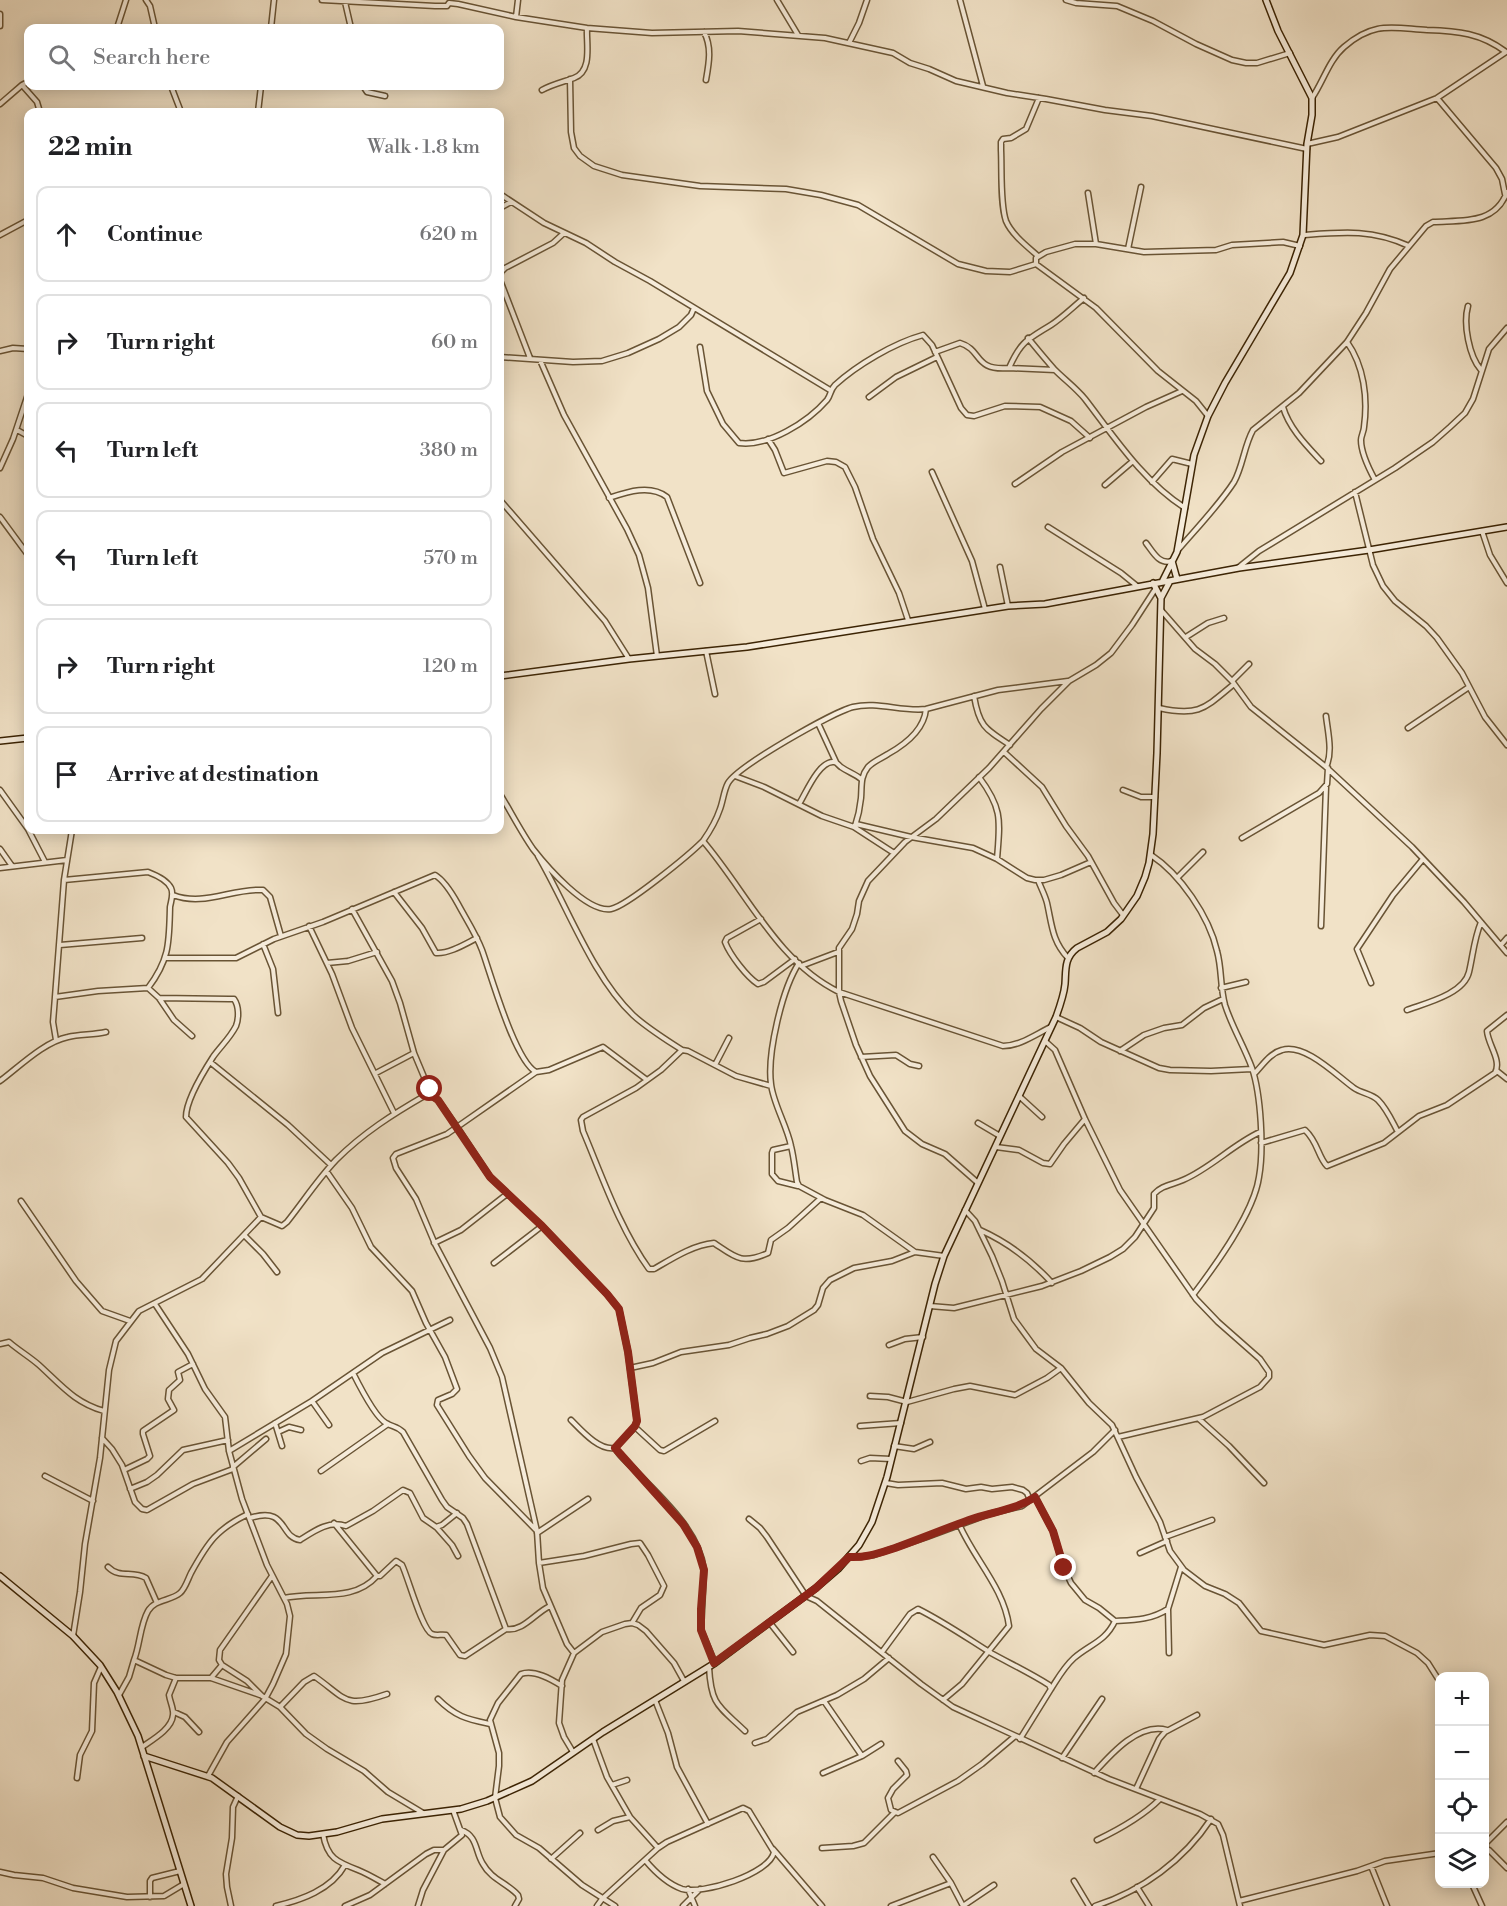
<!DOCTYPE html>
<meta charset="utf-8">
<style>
:root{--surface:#fff;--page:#f2f2f2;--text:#202124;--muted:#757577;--line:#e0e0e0}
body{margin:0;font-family:"Libre Bodoni",serif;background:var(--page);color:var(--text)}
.controls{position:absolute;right:18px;bottom:18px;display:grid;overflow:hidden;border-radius:12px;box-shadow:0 3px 15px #0003}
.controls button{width:54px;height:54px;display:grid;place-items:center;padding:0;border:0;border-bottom:2px solid var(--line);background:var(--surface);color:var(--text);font:30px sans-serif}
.stop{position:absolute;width:18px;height:18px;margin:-14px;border:4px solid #8f2418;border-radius:50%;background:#fff}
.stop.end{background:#8f2418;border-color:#fff;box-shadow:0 2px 6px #0008}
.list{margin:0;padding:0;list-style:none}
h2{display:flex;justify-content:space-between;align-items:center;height:78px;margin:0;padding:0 24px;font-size:26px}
h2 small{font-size:20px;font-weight:400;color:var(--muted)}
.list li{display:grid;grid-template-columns:39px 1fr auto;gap:18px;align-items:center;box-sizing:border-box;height:96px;margin:0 12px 12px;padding:0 12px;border:2px solid var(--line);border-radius:12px}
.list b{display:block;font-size:22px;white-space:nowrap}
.list em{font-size:20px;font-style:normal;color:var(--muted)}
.icon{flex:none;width:33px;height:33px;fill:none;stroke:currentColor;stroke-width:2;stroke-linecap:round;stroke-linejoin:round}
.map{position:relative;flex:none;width:1507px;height:1906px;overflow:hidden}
.search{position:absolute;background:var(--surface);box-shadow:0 3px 15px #0003;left:24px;top:24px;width:480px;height:66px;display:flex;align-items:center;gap:15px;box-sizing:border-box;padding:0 21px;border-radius:12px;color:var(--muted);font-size:22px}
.panel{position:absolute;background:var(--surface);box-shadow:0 3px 15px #0003;left:24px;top:108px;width:480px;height:726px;border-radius:12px}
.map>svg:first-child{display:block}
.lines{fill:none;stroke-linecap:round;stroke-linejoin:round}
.street-casing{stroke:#695435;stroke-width:7}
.secondary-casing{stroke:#3c2404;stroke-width:8}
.street{stroke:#f6ecdb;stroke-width:4}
.secondary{stroke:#f6ecdb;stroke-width:5}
.route{stroke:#8f2418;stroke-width:8}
</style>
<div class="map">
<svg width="1507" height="1906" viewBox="0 0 1507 1906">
<rect width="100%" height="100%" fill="#f1e2c7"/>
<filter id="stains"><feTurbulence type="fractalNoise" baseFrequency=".00333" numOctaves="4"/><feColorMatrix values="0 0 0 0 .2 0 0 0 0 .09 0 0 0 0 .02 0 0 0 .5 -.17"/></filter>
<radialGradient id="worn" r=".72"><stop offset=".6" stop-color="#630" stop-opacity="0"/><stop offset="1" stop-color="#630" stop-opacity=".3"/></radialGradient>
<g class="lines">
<defs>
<path id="street" d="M146,0L150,6L155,28
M322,0L435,6H447L449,3L458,4L516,17L587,28L652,33L738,31L825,38L893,53L910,63L929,69L956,81L1007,93L1046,99L1105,110L1152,116L1307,149
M777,0L798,35
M960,0L983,86
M1066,0L1076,3L1117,6L1153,21L1196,44L1232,60L1246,63H1257L1290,53
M345,2L351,28
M0,14V26
M516,17L518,0
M117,28L126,0
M271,28L274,0
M704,32C712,47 709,63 706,80
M849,43L859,23L867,0
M570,79L571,132L574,148L580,156L594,166L622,175L700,186L786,189L821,195L858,205L958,264L986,271L1010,272L1036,264
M22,85L37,102L40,112
M171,86L181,112
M363,86L367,92L385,96
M542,90C553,84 563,82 574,78C593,71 586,43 587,28
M1312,98C1323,82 1329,60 1344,47C1374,21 1392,28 1427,30C1458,31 1481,33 1506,52
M1437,98L1496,168L1502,179L1505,194
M0,104L22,85L28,82
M258,112L261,86
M1307,144L1338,137L1437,98L1506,52
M1088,193L1096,244
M500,194L544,223L586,243L615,262L650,281L830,390
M500,208L511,202
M0,235L28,220
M1303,235C1343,232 1372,229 1409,246
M1128,249L1141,187
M1038,256C1028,247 1012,235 1006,221C1000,204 1002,169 1001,150V142L1003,139L1011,138L1026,129L1039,98
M500,278L501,272L505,268L553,243L564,233
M500,280L530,358
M1468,306C1463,324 1469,356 1481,370
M1028,338C1037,349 1046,360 1055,370C1065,380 1076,388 1085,399C1115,438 1143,481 1185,508
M1347,342C1364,366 1368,398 1364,427C1364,431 1361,436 1361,440C1361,453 1369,469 1375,480
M700,347L707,391L723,424L739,443C768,447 808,422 827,400C831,395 830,390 835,385C857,365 894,343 923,335L932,345L961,408L967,415L974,416L1005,406L1040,407L1071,421L1090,438
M0,351L13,348L28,349
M935,352L960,343C983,350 973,371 1009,368C1021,341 1027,340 1051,325C1062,318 1073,307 1084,298
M500,357L573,362L602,361L628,353L659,339L679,327L691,315L694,308
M540,360L564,415L627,529L639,555L648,588L657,656
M1009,368L1055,370
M869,397L896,377L937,357
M1283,407C1289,428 1306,445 1321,461
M1208,416L1196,401L1158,371L1096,308L1036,264V258L1046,252L1075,244H1096L1144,252L1216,250L1232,245L1283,242L1300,246
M17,430L28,436
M768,439L775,450L784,473L827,461L836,462L845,467L855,487L873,539L899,593L908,620
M0,468L13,439L28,394
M932,472L972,561L985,609
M1152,482L1172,459L1192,464
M1015,484L1062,452L1146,407L1182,391
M1105,485L1133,461
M1355,492L1373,565L1383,586L1395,601L1426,626L1437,638L1462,673L1485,717L1507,745
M609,498C627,492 650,484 667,497L700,583
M500,500L605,621L629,659
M0,517L28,555
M1048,527L1121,573L1137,586
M1482,531L1490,555L1507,583
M1146,543C1153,552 1159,565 1172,561
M1178,550C1195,530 1220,504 1234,482C1243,466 1244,446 1253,430L1299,393L1347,342L1366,313L1390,269L1426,226L1433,222C1462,220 1495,225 1507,192
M1000,567L1008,606
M1239,567L1259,551L1395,468L1433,442L1450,427L1465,413L1473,399L1489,349L1507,328
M1161,610L1195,649L1215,664L1232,681L1251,707L1326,767L1412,847L1464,902L1507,953
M1186,637L1208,623L1224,618
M706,651L715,694
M1232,681L1249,664
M974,696C979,726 985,729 1010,745
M1159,708C1199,717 1205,708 1234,684
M1326,716C1328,733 1333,752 1326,767
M818,723L836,762
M1408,728L1469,687
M1004,752L1042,787L1066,826L1088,856L1114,903L1123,915
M735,776L764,787L822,816L854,827L894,853
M979,777C1003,809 1000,821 997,859
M0,790L28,829L45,862
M1123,790L1141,797H1155
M500,794C511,812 521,832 533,849C547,867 587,913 611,909C627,906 689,855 703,841C710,831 716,821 720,809C723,801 724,790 728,783C738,766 833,712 853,707C877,701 902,712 926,709L998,690L1068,681
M799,804C805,795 819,760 834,762C837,762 839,766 841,767C848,772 855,774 861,779
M856,824L911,837L973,848L997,859L1027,878L1035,880H1044L1061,875L1091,862
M855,826C858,817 860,808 861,798C862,786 860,777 868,767C874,761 882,758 888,754C906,744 924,730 926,709
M1242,838L1319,793L1327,784L1328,768
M703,841C746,891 777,962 839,992L1003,1046C1020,1046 1036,1034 1051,1027
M0,849L12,866
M1151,855C1180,874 1209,916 1217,951C1222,969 1220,987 1225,1005C1232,1027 1244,1046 1252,1068C1261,1095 1264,1149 1259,1177C1254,1213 1215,1266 1193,1295
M538,856C567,905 592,976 633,1015C647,1028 665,1039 682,1050
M0,868L67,860
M1177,878L1203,852
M64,880L148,872C156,875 167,880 171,888C174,894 171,901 170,907C169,942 170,959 148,988
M1038,880C1041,888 1045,895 1047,903C1052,925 1052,941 1068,958
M394,892L422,928L436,953C449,954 465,944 477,938
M173,895C204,907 232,888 263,890L270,897L281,936
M352,909L392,981L400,1003L414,1053L432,1096L438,1100L457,1127L490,1177L542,1226L607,1294L619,1309L628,1352L637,1421L635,1427L615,1448
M761,919L727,938L725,942C730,955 747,977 758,984L764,982L795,959
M309,926L332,974L352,1028L394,1113
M1321,926L1326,787
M263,944L273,969L278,1013
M60,945L142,938
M1501,945L1507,938
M166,958H236L274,939L323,922L435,875C445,881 453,895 458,904C466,919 476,934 482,950C491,975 515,1061 536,1072L549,1070L603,1047L647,1080
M327,963L348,961L377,952
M799,963C782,989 767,1054 771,1084C773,1103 787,1126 791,1146C794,1158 795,1170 797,1182L799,1186L825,1200L863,1215L915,1252L944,1256
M801,966L838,952
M1371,983L1357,949L1393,895L1423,859
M1221,988L1246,982
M55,997L98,991L148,988L159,998L174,1020L192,1036
M159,998L229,999H234C239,1006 239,1018 236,1026C230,1038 220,1047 213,1057C204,1071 186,1100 186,1117L228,1163L239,1178L261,1217L282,1226L287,1222C303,1202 318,1179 336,1160C363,1133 393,1114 426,1095L432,1096
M1407,1010C1426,1003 1464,994 1469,972C1473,955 1474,939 1481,922
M1056,1017L1080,1028L1101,1042L1159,1068L1170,1070L1211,1071L1252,1069
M56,1040L53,1022L55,997L64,880L72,830
M1045,1041L1055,1050L1085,1119L1120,1190L1196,1299L1218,1322L1260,1359L1269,1372V1377L1260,1387L1203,1417L1118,1437
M1120,1051L1144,1035L1164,1028L1182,1025L1204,1008L1223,999
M861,1057L896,1055L910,1064L919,1066
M210,1062L288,1125L331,1165
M715,1065L729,1038
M1497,1071L1507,1079
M536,1072L447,1134L396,1154L393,1158L396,1168L416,1199L435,1244L490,1348L502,1377L537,1531L539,1563L543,1588L567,1644L574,1653
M376,1073L414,1053
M1254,1074C1262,1066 1270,1053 1282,1050C1305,1043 1336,1075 1354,1088C1361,1093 1372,1094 1378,1100C1387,1109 1392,1121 1398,1132
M0,1081C20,1066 44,1042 68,1037C80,1034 93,1035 106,1032
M771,1086L736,1076L688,1051L682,1050L661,1070L636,1088L583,1117L581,1120L583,1131C602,1176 620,1229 649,1269H654C673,1258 693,1245 714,1243C735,1257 741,1265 768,1253L771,1240L788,1228L821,1198
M1019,1096L1042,1117
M978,1123L1000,1136
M1261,1143L1305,1130C1318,1142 1318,1157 1327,1166L1384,1143L1419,1116L1447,1105L1495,1073C1502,1060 1488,1045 1487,1031L1507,1015
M791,1146L773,1150L772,1153V1174L778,1181L798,1186
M996,1147L1019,1150L1043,1163L1050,1164L1064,1144L1085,1119
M327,1172L352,1208L371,1247L412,1291L426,1323L445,1357L457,1389L452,1394L438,1400L437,1405L469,1456L485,1478L536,1530
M978,1183L945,1154L922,1144L905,1131L870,1076L856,1045L841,1001L839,992V948L852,929L857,914L859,901L868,881L905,842L936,819L989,768L1041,709L1069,681L1096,665L1111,653L1132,625L1156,588
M21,1201L76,1281L102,1311L130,1321
M965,1210L975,1221L992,1256L1002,1281L1014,1319L1036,1349L1061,1368L1089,1403L1112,1425L1136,1477L1160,1522L1170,1551L1184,1570L1205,1586L1225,1594L1239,1603L1261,1631L1324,1645L1370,1635L1385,1636L1417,1653L1428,1663L1440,1682
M980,1230C1007,1242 1032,1261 1052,1283
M244,1235L263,1254L277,1272
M434,1243L461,1230L507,1194
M494,1263L542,1226
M155,1304L188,1354L205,1389L225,1417L229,1451L242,1499L267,1565L287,1604L290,1616L286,1654L273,1684L265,1699L227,1742L208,1776
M930,1306L954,1308L1042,1286L1081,1271L1110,1257L1123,1249L1135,1237L1154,1208V1194C1162,1185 1172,1185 1183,1180C1211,1168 1232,1145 1260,1132
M0,1344L9,1342C18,1350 30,1357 39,1365C61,1385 75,1403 104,1411
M889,1345L905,1339L923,1337
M630,1368L653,1363L681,1352L729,1345L750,1338L767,1334L788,1326L814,1310L818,1305L823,1288L830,1280L854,1268L892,1261L915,1252
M353,1373C359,1385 375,1417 386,1423C392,1427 397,1426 403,1432L442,1500L447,1507L463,1518L467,1524L506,1629C523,1632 535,1613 550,1606
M870,1396L888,1397L907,1402L954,1389L970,1386L1015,1395L1047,1378L1061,1368
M312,1401L329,1425
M1199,1419L1229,1446L1264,1483
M571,1420C581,1430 599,1451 615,1448C619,1456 627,1462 633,1468C660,1497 699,1529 704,1570L701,1630L715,1663
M275,1423L282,1446
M860,1426L901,1423
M635,1427L660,1450L664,1451L715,1421
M278,1432L289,1427L301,1430
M102,1438L112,1449L122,1465L135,1502L142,1509L147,1510L193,1484L233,1469
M894,1446L914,1449L930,1442
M229,1451L312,1401L382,1353L450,1320
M861,1461L870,1458L891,1459
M233,1467L266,1439
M124,1470L147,1459L150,1456L143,1434V1431L174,1410L168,1399L169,1390L180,1380L178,1372L193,1364
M321,1471L388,1424
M45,1476L93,1501
M886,1483L898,1485L942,1483L966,1489L981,1487L992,1489L1012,1487L1023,1490L1027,1493L1030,1500
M130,1489L147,1482L157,1475L183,1450L228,1440
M1035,1497L1053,1531L1064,1568L1071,1583L1085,1600L1099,1608L1115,1621
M250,1518C288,1506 279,1537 300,1540C314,1531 329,1520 346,1526L373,1511L403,1490L410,1493L423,1518L436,1527L442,1525L457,1513
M749,1519L760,1528L767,1537L806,1596L817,1601L921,1684L953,1707L1109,1779L1200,1814L1218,1824L1223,1835L1240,1906
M334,1523L377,1576H380L396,1561L402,1565C408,1577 422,1630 432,1634C436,1636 442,1634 446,1635L460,1655L465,1656L506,1629
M437,1528L452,1545L458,1556
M537,1533L588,1499
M1165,1537L1212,1520
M1140,1553L1167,1541
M849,1556L859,1557L874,1555L927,1537L989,1514L1022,1506L1093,1452L1115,1430
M539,1563L584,1556L631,1544L640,1543L648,1555L664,1586L660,1595L641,1608L632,1623
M108,1567C120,1579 132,1570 146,1578L157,1603
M272,1576L220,1650L219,1660L222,1665L247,1681L262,1696L280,1707L306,1734L327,1749L364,1771L388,1792L423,1813
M284,1598C316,1591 353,1603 377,1576
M770,1623L793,1652
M73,1636L80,1592L85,1544L100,1458L109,1370L116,1341L139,1311L202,1279L261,1217
M882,1652L910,1614L918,1609C944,1622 967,1638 991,1653C1011,1664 1030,1673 1049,1685L1051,1689L1020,1739
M1169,1653L1168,1609L1181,1567
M134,1660C140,1645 140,1625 148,1611C155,1599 171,1601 180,1593C185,1589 188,1579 191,1573C208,1542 217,1529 248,1514
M709,1667C711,1706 719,1706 745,1731
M211,1678L222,1665
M562,1686C551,1679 534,1669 521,1674L498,1703L490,1720L499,1753V1766L495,1798L500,1817L516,1835L539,1848L582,1885L615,1906
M1051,1689C1058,1678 1064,1667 1074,1658C1090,1644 1105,1642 1115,1621C1134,1620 1151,1620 1168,1609
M119,1695L129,1677L134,1660L166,1675L176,1678H211L260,1695
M438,1699C456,1717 467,1719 490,1724
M655,1700L668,1733L677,1767L708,1824
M943,1700L962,1684L1009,1626C1004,1588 974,1559 959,1524
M280,1707L304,1682L314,1676C347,1699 344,1709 387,1694
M174,1712L185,1717L199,1732
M593,1739L607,1777L630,1817
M755,1743L767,1739L797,1712L837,1695L864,1679L889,1658
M142,1747C152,1740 172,1729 173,1715C174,1709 170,1702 169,1695L176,1678
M573,1752L564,1737L559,1723L562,1680L574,1653L602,1632L625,1624L632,1623L638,1625L646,1631L674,1663L684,1681
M862,1756L881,1744
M1062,1758L1102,1699
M898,1761L906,1771L907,1775L893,1789L888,1798L891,1810L898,1813L958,1781L982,1764L1014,1737
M823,1773L862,1756L824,1701
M1094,1773C1111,1754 1139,1722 1167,1730
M77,1778L80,1755L92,1731L94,1683L101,1667
M612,1785L627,1780
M1136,1789L1159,1739L1165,1732L1197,1715
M1484,1828L1486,1845
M461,1830C478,1836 475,1852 483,1864C491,1879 507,1883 518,1895L519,1899L515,1906
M598,1830L613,1821L630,1817L658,1848
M323,1834C327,1858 337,1862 358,1870C368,1874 376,1879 385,1884
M1097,1840C1120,1829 1142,1817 1160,1799
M1486,1843L1507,1822
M822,1848L853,1846L864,1843L894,1813
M1484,1848L1489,1850L1507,1868
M773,1849L822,1906
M933,1857L951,1883L963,1906
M551,1859L580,1833
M1371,1866L1387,1906
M0,1872L14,1875L43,1878L73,1888L127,1897L164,1896L184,1884
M1074,1881L1089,1906
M1472,1884L1482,1906
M1137,1887L1149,1906
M688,1889L695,1906
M150,1897V1881L152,1878L180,1871
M1239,1901L1357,1871L1385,1861L1440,1853
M231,1906L227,1887L226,1874L232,1838L233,1807L238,1796
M276,1906C301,1900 331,1890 345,1865
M345,1906L370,1895L426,1854L434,1850H444
M418,1906L423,1890L444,1850L462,1835L453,1810
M597,1906L602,1899L658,1848L667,1842L743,1808L749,1811L774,1852C770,1874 702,1895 682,1889C668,1884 655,1872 645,1860
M683,1906L700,1889
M891,1906L951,1883
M963,1906L994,1885
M1095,1906C1142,1891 1184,1860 1211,1819"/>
<path id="secondary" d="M1172,561L1177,579
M1162,582L1177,552L1194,455L1208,416L1225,383L1290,273L1303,235L1307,144L1312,115V98L1278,31L1266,0
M1153,583L1161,598
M500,676L629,659L747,647L1008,606L1045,604L1239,568L1369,550L1507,527
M0,741L28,738
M0,1576L73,1636L100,1665L117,1692L138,1736L191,1906
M144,1756L212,1778L280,1827L297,1835L309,1836L337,1832L382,1819L461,1809L487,1801L532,1781L603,1732L715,1663L816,1588L838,1569L859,1545L872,1522L887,1477L935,1284L944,1256L1056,1017C1060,1006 1064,995 1065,984C1066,970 1064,958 1077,948L1107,932L1121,919L1137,896L1145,877L1149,863L1153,834L1157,753L1161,598L1170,581"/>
</defs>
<!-- street casing -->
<use href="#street" class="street-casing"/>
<!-- secondary casing -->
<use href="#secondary" class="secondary-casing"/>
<!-- street -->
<use href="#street" class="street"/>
<!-- secondary -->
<use href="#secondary" class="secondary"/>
</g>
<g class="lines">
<!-- route -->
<path class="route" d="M430,1089L432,1096L438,1100L490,1177L542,1226L607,1294L619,1309L628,1352L637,1421L635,1426L615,1448L683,1524L697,1547L704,1570L701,1609V1630L714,1663L816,1588L849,1557C866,1558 879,1553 895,1548C920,1539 944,1529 969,1520C991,1512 1015,1510 1035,1497L1053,1531L1064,1568"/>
</g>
<rect width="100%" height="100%" filter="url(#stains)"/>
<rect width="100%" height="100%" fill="url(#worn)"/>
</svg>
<div class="controls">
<button>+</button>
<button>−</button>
<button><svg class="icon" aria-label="locate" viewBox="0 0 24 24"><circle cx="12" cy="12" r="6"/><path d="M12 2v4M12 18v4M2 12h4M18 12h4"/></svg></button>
<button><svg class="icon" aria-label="layers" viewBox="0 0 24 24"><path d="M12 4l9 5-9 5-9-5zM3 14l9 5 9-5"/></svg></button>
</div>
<div class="stop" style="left:430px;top:1089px"></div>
<div class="stop end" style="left:1064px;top:1568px"></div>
<div class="search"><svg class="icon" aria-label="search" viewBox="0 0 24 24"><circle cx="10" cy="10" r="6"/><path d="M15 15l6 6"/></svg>Search here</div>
<section class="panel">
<h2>22 min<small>Walk · 1.8 km</small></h2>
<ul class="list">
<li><svg class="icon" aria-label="ahead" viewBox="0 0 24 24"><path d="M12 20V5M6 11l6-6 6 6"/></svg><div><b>Continue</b></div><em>620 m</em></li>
<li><svg class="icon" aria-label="right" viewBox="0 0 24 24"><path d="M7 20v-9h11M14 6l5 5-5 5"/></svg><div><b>Turn right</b></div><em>60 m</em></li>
<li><svg class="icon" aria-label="left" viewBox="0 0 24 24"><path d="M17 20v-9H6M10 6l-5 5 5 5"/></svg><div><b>Turn left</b></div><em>380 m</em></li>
<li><svg class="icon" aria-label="left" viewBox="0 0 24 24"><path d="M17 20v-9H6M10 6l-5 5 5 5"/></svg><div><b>Turn left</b></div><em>570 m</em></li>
<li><svg class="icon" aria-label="right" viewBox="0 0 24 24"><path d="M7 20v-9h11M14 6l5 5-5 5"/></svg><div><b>Turn right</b></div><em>120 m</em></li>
<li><svg class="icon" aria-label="arrive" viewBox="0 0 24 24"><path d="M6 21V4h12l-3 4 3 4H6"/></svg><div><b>Arrive at destination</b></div></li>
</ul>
</section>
</div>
